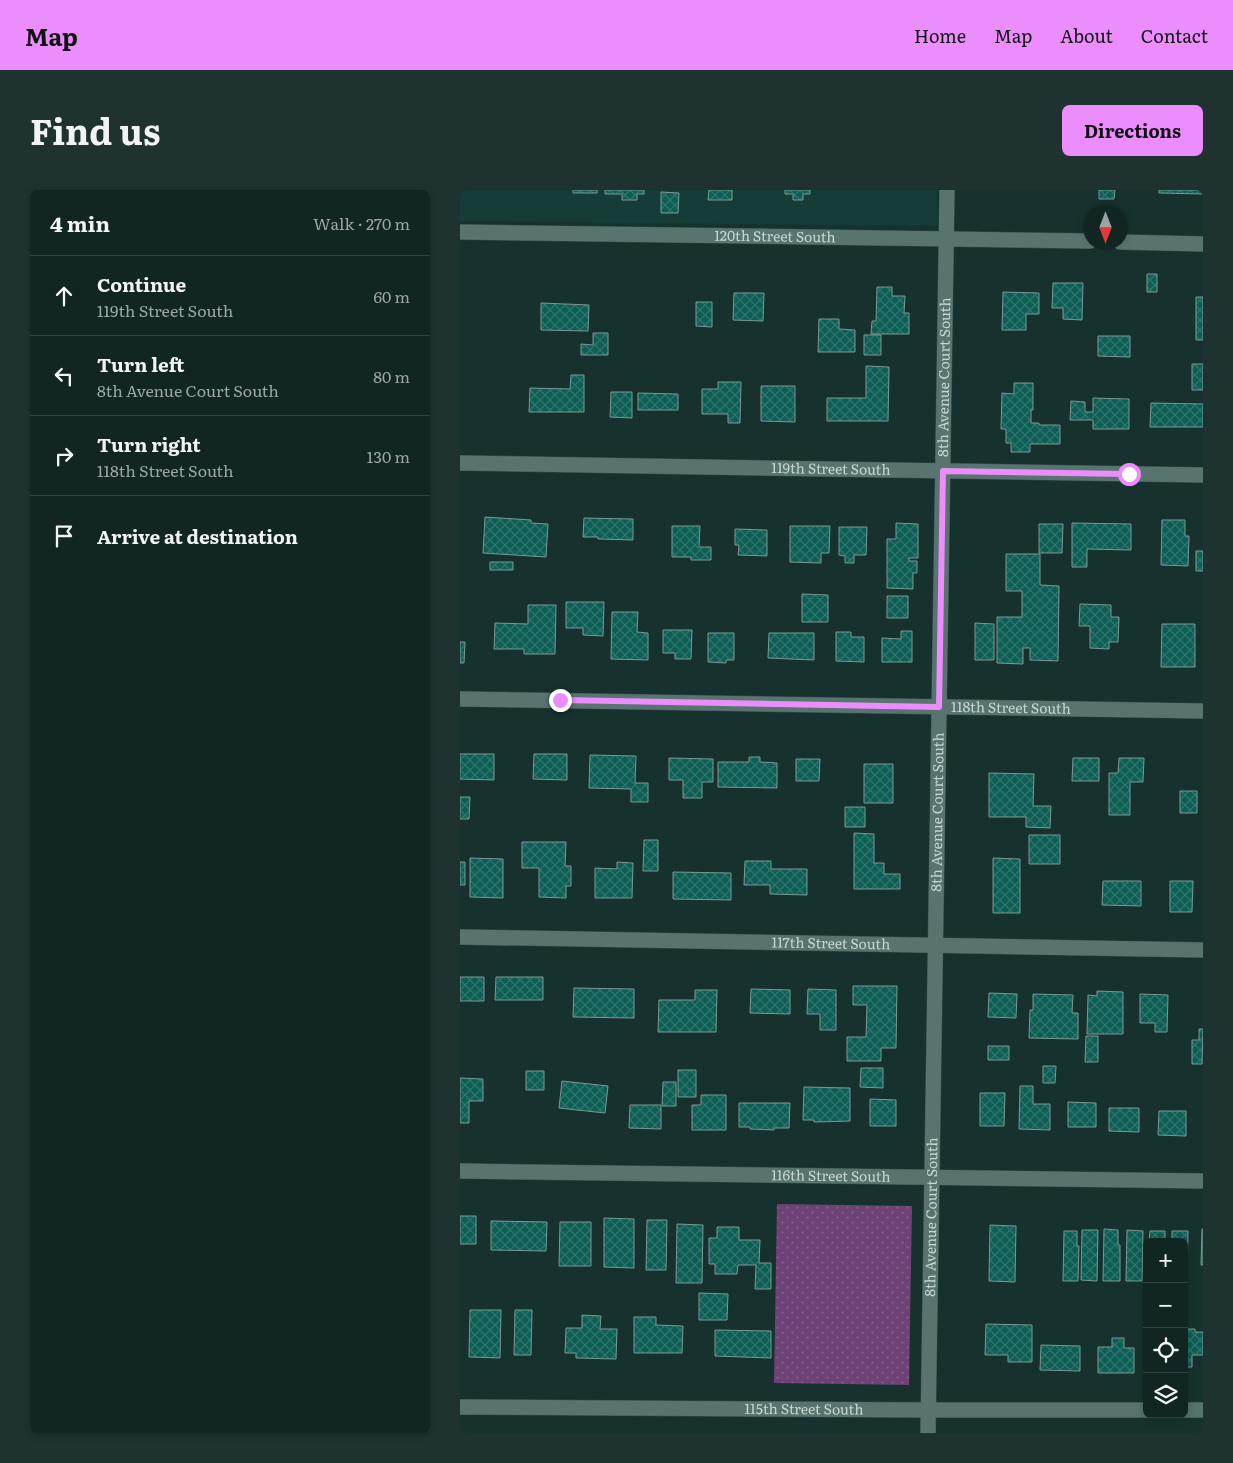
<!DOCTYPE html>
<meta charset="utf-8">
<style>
:root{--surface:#112622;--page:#1e322f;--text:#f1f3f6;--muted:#9ca5a5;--line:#304340;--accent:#eb8dfc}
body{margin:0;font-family:Literata,serif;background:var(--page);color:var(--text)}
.controls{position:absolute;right:15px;bottom:15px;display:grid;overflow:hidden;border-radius:8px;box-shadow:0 2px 8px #0003}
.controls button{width:45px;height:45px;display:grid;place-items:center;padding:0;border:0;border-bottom:1px solid var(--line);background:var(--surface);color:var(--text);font:25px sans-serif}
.compass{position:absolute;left:623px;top:15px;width:45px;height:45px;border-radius:50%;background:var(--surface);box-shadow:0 2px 8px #0003;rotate:180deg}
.stop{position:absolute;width:15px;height:15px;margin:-11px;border:4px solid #eb8dfc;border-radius:50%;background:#fff}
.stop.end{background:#eb8dfc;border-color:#fff;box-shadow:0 1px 5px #0008}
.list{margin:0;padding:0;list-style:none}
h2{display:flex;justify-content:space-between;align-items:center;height:65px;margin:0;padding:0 20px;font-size:21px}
h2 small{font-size:16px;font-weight:400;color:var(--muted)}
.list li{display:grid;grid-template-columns:32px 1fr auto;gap:15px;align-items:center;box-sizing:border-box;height:80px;padding:0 20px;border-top:1px solid var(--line)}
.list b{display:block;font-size:19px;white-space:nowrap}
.list p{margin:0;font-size:16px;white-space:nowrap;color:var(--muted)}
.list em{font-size:16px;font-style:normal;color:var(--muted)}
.icon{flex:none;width:28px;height:28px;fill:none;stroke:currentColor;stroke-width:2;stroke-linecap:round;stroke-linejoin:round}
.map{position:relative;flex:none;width:743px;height:1243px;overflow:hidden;border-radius:8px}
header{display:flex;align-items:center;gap:30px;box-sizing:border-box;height:70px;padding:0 25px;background:var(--accent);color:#111}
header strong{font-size:24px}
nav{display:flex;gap:28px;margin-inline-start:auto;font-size:18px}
.intro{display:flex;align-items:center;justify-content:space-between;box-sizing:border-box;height:120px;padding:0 30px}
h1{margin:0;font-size:35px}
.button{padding:12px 22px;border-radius:8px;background:var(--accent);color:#111;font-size:18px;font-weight:700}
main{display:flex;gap:30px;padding:0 30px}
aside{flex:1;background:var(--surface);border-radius:8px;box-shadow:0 2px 8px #0003}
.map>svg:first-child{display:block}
.built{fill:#163c37}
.park{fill:url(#park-dots)}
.building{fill:url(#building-cross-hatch);stroke:#7a9993}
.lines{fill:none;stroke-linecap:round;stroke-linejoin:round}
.minor-casing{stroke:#374f4b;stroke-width:16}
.minor{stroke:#57746f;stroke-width:15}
.route{stroke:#eb8dfc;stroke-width:6}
.labels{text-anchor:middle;stroke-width:4.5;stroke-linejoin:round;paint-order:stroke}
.street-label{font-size:14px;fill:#c6d6d3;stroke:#17322e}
</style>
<header>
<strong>Map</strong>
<nav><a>Home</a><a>Map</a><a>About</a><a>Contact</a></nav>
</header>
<div class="intro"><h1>Find us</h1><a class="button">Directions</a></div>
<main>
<aside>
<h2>4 min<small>Walk · 270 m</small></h2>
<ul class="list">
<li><svg class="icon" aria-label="ahead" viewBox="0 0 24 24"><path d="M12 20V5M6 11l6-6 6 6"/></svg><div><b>Continue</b><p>119th Street South</p></div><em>60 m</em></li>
<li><svg class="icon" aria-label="left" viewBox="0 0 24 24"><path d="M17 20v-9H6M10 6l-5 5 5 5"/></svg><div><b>Turn left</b><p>8th Avenue Court South</p></div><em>80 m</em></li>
<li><svg class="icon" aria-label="right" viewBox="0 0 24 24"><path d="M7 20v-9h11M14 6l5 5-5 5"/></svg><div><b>Turn right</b><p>118th Street South</p></div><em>130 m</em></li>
<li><svg class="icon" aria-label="arrive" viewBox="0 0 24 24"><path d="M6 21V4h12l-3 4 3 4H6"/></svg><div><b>Arrive at destination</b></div></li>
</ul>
</aside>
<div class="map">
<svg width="743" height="1243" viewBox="0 0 743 1243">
<defs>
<pattern id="park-dots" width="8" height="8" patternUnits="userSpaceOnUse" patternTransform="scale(1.25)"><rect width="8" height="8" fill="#6e4276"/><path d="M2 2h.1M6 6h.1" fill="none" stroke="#815d89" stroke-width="1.8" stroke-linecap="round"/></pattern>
<pattern id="building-cross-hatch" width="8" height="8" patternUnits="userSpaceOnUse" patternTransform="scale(1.25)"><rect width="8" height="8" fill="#0d5e54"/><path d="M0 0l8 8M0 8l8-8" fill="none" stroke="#2f746c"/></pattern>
</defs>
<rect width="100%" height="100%" fill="#17322e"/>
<!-- built -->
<path class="built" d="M0,0H477V36L0,31Z"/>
<!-- park -->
<path class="park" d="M317,1014L452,1016L449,1195L314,1193Z"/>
<!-- building -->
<path class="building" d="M113,0H137V3H113Z
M145,0H184V4H177V10H162V4H145Z
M249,0H272V10H248Z
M325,0H350V4H343V10H333V4H325Z
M639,0H655L654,9H639Z
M699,0H743V4L699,3Z
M201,2L219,3L218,23H201Z
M687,84H697V102H687Z
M593,93H623L622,130L603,129V118H592Z
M417,97H432V106H445L444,123H449V144H411L412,131H416Z
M543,102L579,103V124H566V140H542Z
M274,103H304L303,131L273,130Z
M736,107H743V150H736Z
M236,112H252V137L236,136Z
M81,113L129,115L128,141L81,140Z
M359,129H379V139L395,140V162H358Z
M133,143H148V165H121V154L133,155Z
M404,145H421V165H404Z
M638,146H670V167L638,166Z
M732,174H743V200H732Z
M406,176L429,177L428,231H367V208H406Z
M111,185H124V222H69L70,198L110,199Z
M258,192H281L280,233H268V224H242V199H258Z
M554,193H573V220H571V233H579V235H600V254H570V262H551V253H546V239H541L542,203L554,204Z
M301,196H335V232L301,231Z
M151,202H172V228L150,227Z
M178,203L218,204V220H178Z
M633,208L669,209V239H633V230H610L611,211L625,212V222H633Z
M691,213L743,214V237H690Z
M25,327L71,330V333L88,334L86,367L23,363Z
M124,328L173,329V350L138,349V347H123Z
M702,330H725V346H729L728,376L701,375Z
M436,333L458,334V368H449V371H457V383H453V399L427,398V349H436Z
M612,333L671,334V360L627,359V377H612Z
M579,334H603L602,363H579Z
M212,336H240L239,357H251V370H231V367H212Z
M330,336H370L369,363H361V373L330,372Z
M379,337H407L406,365H394V373H385V366L379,365Z
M275,339L307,340V366L278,365L279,355H275Z
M736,361H743V381H736Z
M546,364H580V395L599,396L598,471L570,470V458H563V474L537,473V427H562V401H546Z
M30,372H53V380H30Z
M342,404L368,405V432H342Z
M427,406H448V428H427Z
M106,412H144L143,446L123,445V438H106Z
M620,414L651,415V427H659L658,452H649V459L630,458V436H619Z
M68,415H96L95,464H64V459H34L35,433L68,434Z
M152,422H178L177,442L188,443V470L151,469Z
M515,433L534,434V470H515Z
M702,434H735V477H701Z
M203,440H232L231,469H215V463H203Z
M441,441H452V472H422V448L441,449Z
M376,442H391V447H404V472L376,471Z
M248,443H274V470H266V473L248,472Z
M309,443H354V470L308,468Z
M0,452H5L4,473H0Z
M0,564H34V590L0,589Z
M74,564H107V590L73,589Z
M130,565L176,566L175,593H188V612H171V599L129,598Z
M289,567H300V572L317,573V598L258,597V572H289Z
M209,568L253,569V592H242V608H223V590H209Z
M613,568H639V591H612Z
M659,568H684L683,592H670V625H649V583H658Z
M336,569H360L359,591H336Z
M404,574H433V613H404Z
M529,583L574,584L573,616H591L590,638L566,637V627H529Z
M720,601H737V623H720Z
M0,607H10L9,629H0Z
M385,617H405V637H385Z
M394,643L414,644V673H424V684H440V699H394Z
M569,645H600V674H569Z
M184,650H198V681H183Z
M62,652H106L105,676H111V696H106V708L79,707V678H62Z
M10,668L43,669V708L10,707Z
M533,668L560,669V723H533Z
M285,671H311V679H347V705L310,704V695H284Z
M0,672H5V695H0Z
M157,672L173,673L172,708H135V678L157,679Z
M213,682L271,683V710L213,709Z
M643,691H681V716L642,715Z
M710,691H733L732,722H710Z
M0,787H24V811H0Z
M36,787H83V810H35Z
M393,796H437L436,858H421V871H387V847H406L407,815H393Z
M114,798L174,799V828L113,827Z
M291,799L330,800V824L290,823Z
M348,799L376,800V840H360V824H347Z
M235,800H257L256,842H198L199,810H235Z
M637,801L663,802V844H627L628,805L637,806Z
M529,803L557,804L556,828L528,827Z
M573,804L613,805L612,823H618V849L569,848L570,820H573Z
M680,804L708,805L707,842H695V833H680Z
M739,839H743L742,874H732V850H739Z
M626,846H638V872H625Z
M528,856H549V870H528Z
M583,876H596L595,893H583Z
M401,878H423V898L400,897Z
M218,880H236V907H218Z
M66,881H84V900H66Z
M0,888L23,889V911H9V933H0Z
M102,891L148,896L145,923L99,918Z
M203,892H216V916H202Z
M560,896H573V914H590V940L559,939Z
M344,897L390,898V931L354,932V930H343Z
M520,903H545L544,936H520Z
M241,905H266V940H232V915H241Z
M410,909L436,910V936H410Z
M608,912L636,913V937H608Z
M279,913H330L329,938H314V940L290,939V937H279Z
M170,915H201V939L169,938Z
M649,918H679V942L649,941Z
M699,921H726V946L698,945Z
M0,1026H16V1054H0Z
M144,1028L174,1029V1078L144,1077Z
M187,1030H207L206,1080H186Z
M31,1031L87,1032L86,1061L31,1060Z
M100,1032H131V1076H99Z
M217,1034L243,1035L242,1093H216Z
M530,1035L556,1036L555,1092L529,1091Z
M257,1037H279V1050H300L299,1073H311V1099H295L296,1075H278L277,1084H255V1074H249V1048H257Z
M644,1039L658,1040V1055H660V1091H643Z
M742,1039H743V1075H741Z
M622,1040H638L637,1091L621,1090Z
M667,1040L683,1041L682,1091H666Z
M604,1041H617V1056H619L618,1091H603Z
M690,1041H705V1052H689Z
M712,1041H728L727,1092H724V1052H712Z
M239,1103L268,1104L267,1130H239Z
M684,1112H687V1132H684Z
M10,1120H41L40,1168L9,1167Z
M55,1120H72L71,1165H54Z
M122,1125L141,1126L140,1139H157L156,1169L116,1168V1163H105L106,1138H122Z
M174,1127H196V1135L223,1136L222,1163H174Z
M526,1134L572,1135V1172H548V1165H525Z
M724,1139H735V1142H743V1165H732V1177H724Z
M255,1140L311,1141V1168L255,1166Z
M652,1148H664V1158H674V1183H638V1157H652Z
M581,1155L620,1156V1181L580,1180Z"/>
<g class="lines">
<defs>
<g id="minor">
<path id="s1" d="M0,42L630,51"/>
<path d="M660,52L743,54"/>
<path id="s2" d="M0,273L743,285"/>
<path id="s3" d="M0,509L743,521"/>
<path id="s4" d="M0,747L743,760"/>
<path id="s5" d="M0,981L743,991"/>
<path id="s6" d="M0,1217L468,1220H687"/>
<path d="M724,1220H743"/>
<path id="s7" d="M468,1243L487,0"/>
</g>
</defs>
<!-- minor casing -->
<use href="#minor" class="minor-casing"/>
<!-- minor -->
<use href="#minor" class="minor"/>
</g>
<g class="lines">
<!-- route -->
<path class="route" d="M100,510L479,517L483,281L669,284"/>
</g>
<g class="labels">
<!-- street labels -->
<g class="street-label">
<text dy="5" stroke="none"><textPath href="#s1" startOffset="315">120th Street South</textPath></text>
<text dy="5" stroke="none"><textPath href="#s7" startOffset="1056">8th Avenue Court South</textPath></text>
<text dy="5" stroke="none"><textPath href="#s2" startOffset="371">119th Street South</textPath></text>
<text dy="5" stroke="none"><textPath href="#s3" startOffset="551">118th Street South</textPath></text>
<text dy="5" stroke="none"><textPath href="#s7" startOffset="621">8th Avenue Court South</textPath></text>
<text dy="5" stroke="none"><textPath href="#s4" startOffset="371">117th Street South</textPath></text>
<text dy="5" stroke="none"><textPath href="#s5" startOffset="371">116th Street South</textPath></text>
<text dy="5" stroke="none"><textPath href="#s7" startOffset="216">8th Avenue Court South</textPath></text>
<text dy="5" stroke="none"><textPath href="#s6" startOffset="344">115th Street South</textPath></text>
</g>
</g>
</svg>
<div class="controls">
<button>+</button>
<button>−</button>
<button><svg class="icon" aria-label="locate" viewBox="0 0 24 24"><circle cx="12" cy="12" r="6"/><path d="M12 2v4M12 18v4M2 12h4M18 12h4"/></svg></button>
<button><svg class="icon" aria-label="layers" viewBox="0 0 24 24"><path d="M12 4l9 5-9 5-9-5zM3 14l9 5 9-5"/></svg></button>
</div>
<svg class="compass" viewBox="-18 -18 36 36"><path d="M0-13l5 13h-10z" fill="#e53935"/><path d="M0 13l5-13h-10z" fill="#9ca5a5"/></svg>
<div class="stop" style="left:669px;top:284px"></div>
<div class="stop end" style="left:100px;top:510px"></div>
</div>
</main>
